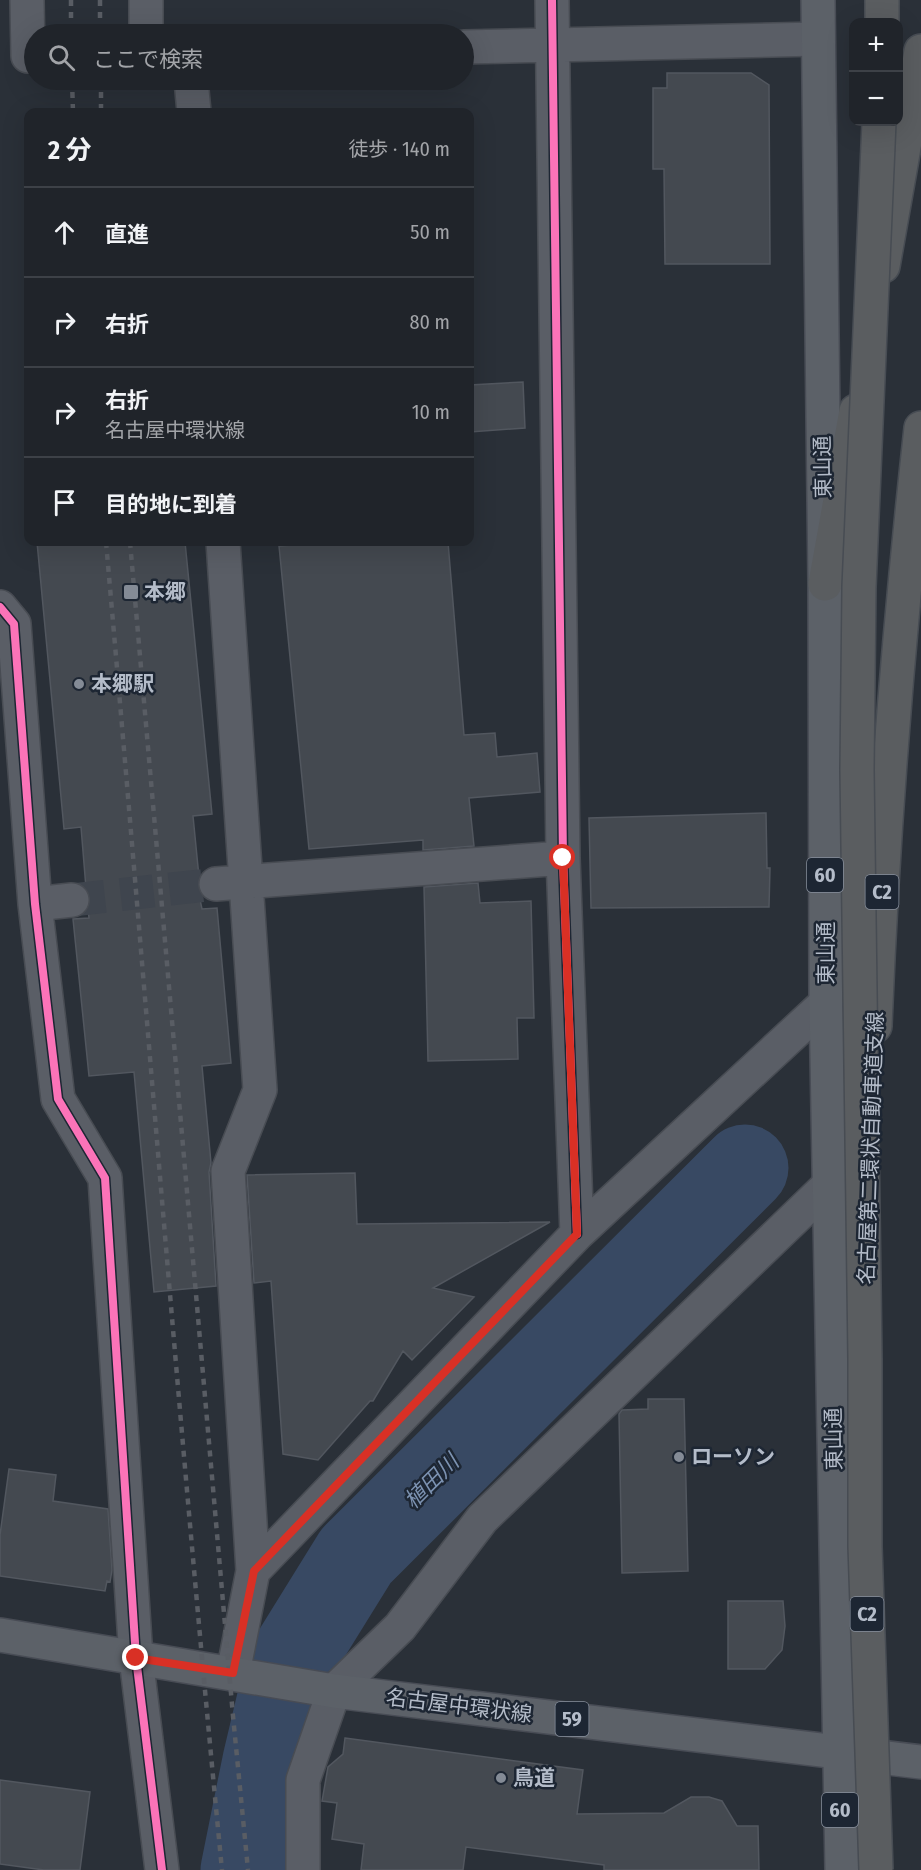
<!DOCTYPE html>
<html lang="ja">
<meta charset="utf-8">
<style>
:root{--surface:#20242a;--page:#282c32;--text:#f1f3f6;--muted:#a2a4a8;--line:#3d4147}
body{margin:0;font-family:"Fira Sans Condensed","Noto Sans JP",sans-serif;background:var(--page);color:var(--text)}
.controls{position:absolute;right:18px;top:18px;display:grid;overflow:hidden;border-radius:12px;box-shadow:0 6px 24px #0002}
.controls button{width:54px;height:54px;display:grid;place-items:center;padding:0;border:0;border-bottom:2px solid var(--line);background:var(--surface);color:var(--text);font:30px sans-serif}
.stop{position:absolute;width:18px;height:18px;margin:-14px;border:4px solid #d93025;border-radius:50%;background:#fff}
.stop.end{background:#d93025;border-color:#fff;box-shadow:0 2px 6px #0008}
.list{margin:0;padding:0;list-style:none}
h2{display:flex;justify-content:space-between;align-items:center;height:78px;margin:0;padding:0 24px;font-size:26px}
h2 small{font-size:20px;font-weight:400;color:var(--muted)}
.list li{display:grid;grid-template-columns:39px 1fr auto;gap:18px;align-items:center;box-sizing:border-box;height:90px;padding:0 24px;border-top:2px solid var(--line)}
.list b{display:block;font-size:22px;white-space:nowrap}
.list p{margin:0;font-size:20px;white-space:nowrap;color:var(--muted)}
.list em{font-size:20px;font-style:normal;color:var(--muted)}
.icon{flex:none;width:33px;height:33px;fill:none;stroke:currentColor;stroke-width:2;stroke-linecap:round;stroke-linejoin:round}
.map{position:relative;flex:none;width:921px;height:1870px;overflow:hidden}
.search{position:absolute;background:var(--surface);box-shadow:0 6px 24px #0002;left:24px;top:24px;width:450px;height:66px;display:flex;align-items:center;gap:15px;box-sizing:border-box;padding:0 21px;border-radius:33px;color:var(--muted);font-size:22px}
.panel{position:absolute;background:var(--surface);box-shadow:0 6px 24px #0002;left:24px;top:108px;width:450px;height:438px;border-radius:12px}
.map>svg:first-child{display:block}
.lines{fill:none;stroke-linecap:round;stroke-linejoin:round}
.river{stroke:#384963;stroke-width:87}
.building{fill:#444950;stroke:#52575f;stroke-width:1.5}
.minor-tunnel{stroke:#3f454e;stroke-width:33;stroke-dasharray:33 16;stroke-linecap:butt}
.minor-casing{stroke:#484c53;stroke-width:36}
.major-casing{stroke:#484c55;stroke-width:36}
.highway-casing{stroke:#474c53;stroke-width:36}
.minor{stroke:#5a5e66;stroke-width:33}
.major{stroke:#5c6168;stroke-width:33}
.highway{stroke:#5a5d60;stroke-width:33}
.rail{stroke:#595d64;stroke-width:4.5;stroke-dasharray:6 6;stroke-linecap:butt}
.highway-bridge-casing{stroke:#474c53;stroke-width:36;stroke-linecap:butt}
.highway-bridge{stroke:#5a5d60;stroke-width:33}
.cycleway-casing{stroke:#1d2633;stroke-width:11}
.cycleway{stroke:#fb73b8;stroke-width:8}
.route{stroke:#d93025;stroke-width:8}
.poi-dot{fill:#848b96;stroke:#1d2633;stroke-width:2}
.labels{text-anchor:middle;stroke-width:5;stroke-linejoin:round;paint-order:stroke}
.shield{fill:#1d2633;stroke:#878f9c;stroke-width:1.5}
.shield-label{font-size:20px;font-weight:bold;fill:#b4bcc9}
.street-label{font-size:21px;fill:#b4bcc9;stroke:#1d2633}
.poi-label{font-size:21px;font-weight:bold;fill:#b4bcc9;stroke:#1d2633;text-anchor:start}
.water-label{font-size:22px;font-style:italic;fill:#7c92b1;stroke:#1d2633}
</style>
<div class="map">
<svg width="921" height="1870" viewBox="0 0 921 1870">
<rect width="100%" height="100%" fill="#2a3038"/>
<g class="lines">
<!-- river -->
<path class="river" d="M244,1870L266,1761L289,1664L356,1556L745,1168"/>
</g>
<!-- building -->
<path class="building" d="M667,73H751L769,85L770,264H665L664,169H653V88H667Z
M523,382L525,428L470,432V385Z
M37,542H185L212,814L193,816L199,877L197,886L202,909L217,908L231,1063L202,1066L211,1163L209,1172L216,1286L154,1292L134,1072L89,1076L73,919L89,918L88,909L91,899L86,888L81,827L64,829Z
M332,542H448L464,735L495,733L497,757L537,753L540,792L469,798L474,846L423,850V840L309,849L279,546Z
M766,813L767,868H770L769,907L591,908L589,818Z
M478,883L480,903L531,901L534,1018H517L518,1059L428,1061L424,887Z
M355,1173L357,1224L550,1222L433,1288L474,1297L412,1360L403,1351L373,1401H370L318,1460L283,1454L271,1281L254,1283L247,1175Z
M648,1399H684L688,1571L622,1573L619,1414L622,1410L648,1409Z
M9,1469L56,1475L53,1501L108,1509L112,1570L110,1582L107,1581L105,1591L0,1576V1535Z
M728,1601H783L785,1626L782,1650L765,1669H728Z
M345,1738L583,1770L577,1814L664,1813L691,1797H709L722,1801L737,1826H758L759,1870H604V1865L466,1847L463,1870H361L364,1844L332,1839L337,1803L322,1801L328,1767L343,1754Z
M0,1780L90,1792L80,1870H44L0,1864Z"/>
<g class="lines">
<!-- minor-tunnel -->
<path class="minor-tunnel" d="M72,900L216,884"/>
<defs>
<path id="minor" d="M27,0L28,56
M146,0V34
M552,0L563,858L577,1234
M464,47L818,39
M191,80L194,112
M223,542L260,1090L228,1171L253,1571L233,1673
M0,607L14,624L35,904L58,1099L105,1178L136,1658L162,1870
M216,884L563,858
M35,904L72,900
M253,1571L577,1234L826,1003
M303,1870V1780L334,1691L400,1627L482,1519L830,1184"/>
<path id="major" d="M818,0L825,584L826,1003L842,1870
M0,1635L334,1691L921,1762"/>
<path id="highway" d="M882,22V0
M883,266L921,51
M825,584L856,411
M875,1026C883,826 899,627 921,428"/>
</defs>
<!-- minor casing -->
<use href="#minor" class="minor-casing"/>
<!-- major casing -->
<use href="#major" class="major-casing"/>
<!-- highway casing -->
<use href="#highway" class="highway-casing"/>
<!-- minor -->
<use href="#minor" class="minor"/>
<!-- major -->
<use href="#major" class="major"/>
<!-- highway -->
<use href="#highway" class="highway"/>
<!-- rail -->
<path class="rail" d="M71,0V34
M100,0V34
M72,80L73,112
M101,80V112
M106,542C145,984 179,1428 222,1870
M130,542L233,1716L248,1870"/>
<defs>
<path id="highway-bridge" d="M876,1870L865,1546V1358L857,770L859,587L879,122"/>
</defs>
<!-- highway-bridge casing -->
<use href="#highway-bridge" class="highway-bridge-casing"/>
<!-- highway-bridge -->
<use href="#highway-bridge" class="highway-bridge"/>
<defs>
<path id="cycleway" d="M552,0L563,858L577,1234
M0,607L14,624L35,904L58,1099L105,1178L136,1658L162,1870"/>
</defs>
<!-- cycleway casing -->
<use href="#cycleway" class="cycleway-casing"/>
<!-- cycleway -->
<use href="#cycleway" class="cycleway"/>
</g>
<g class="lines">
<!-- route -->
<path class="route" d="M136,1658L233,1673L254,1571L577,1234L563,858"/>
</g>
<!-- markers -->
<g class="poi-dot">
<rect x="123" y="584" width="16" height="16" rx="3"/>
<circle cx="79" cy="684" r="6"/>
<circle cx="679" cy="1457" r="6"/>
<circle cx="501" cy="1778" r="6"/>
</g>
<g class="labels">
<!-- shield labels -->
<g class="shield">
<rect x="807" y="858" width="36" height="34" rx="4.5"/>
<rect x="865.5" y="875" width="33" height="34" rx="4.5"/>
<rect x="850.5" y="1597" width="33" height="34" rx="4.5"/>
<rect x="555.5" y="1702" width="33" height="34" rx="4.5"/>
<rect x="822" y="1793" width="36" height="34" rx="4.5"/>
</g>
<g class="shield-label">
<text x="825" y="882">60</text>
<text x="882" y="899">C2</text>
<text x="867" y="1621">C2</text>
<text x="572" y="1726">59</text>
<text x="840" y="1817">60</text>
</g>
<!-- street labels -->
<g class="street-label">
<text transform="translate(823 467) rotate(-91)" y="7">東山通</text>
<text transform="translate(826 953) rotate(-90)" y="7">東山通</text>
<text transform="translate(871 1148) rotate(-88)" y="7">名古屋第二環状自動車道支線</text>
<text transform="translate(834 1439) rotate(-91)" y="7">東山通</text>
<text transform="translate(459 1706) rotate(7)" y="7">名古屋中環状線</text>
</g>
<!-- poi labels -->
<g class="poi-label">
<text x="144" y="599">本郷</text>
<text x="91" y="691">本郷駅</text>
<text x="691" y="1464">ローソン</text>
<text x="513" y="1785">鳥道</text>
</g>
<!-- water labels -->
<g class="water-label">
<text transform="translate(431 1481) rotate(-45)" y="8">植田川</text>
</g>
</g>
</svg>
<div class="controls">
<button>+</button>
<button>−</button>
</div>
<div class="stop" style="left:563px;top:858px"></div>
<div class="stop end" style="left:136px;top:1658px"></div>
<div class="search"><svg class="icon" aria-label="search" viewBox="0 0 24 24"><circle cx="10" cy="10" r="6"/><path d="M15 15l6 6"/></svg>ここで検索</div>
<section class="panel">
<h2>2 分<small>徒歩 · 140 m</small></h2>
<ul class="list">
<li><svg class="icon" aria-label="ahead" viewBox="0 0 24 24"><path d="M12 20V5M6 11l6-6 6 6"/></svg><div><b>直進</b></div><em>50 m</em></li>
<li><svg class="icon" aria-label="right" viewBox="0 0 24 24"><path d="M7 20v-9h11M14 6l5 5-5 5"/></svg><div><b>右折</b></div><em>80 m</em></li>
<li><svg class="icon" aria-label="right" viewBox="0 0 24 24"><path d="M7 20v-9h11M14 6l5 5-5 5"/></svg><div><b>右折</b><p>名古屋中環状線</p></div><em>10 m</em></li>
<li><svg class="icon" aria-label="arrive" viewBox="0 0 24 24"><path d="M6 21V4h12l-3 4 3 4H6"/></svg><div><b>目的地に到着</b></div></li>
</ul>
</section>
</div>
